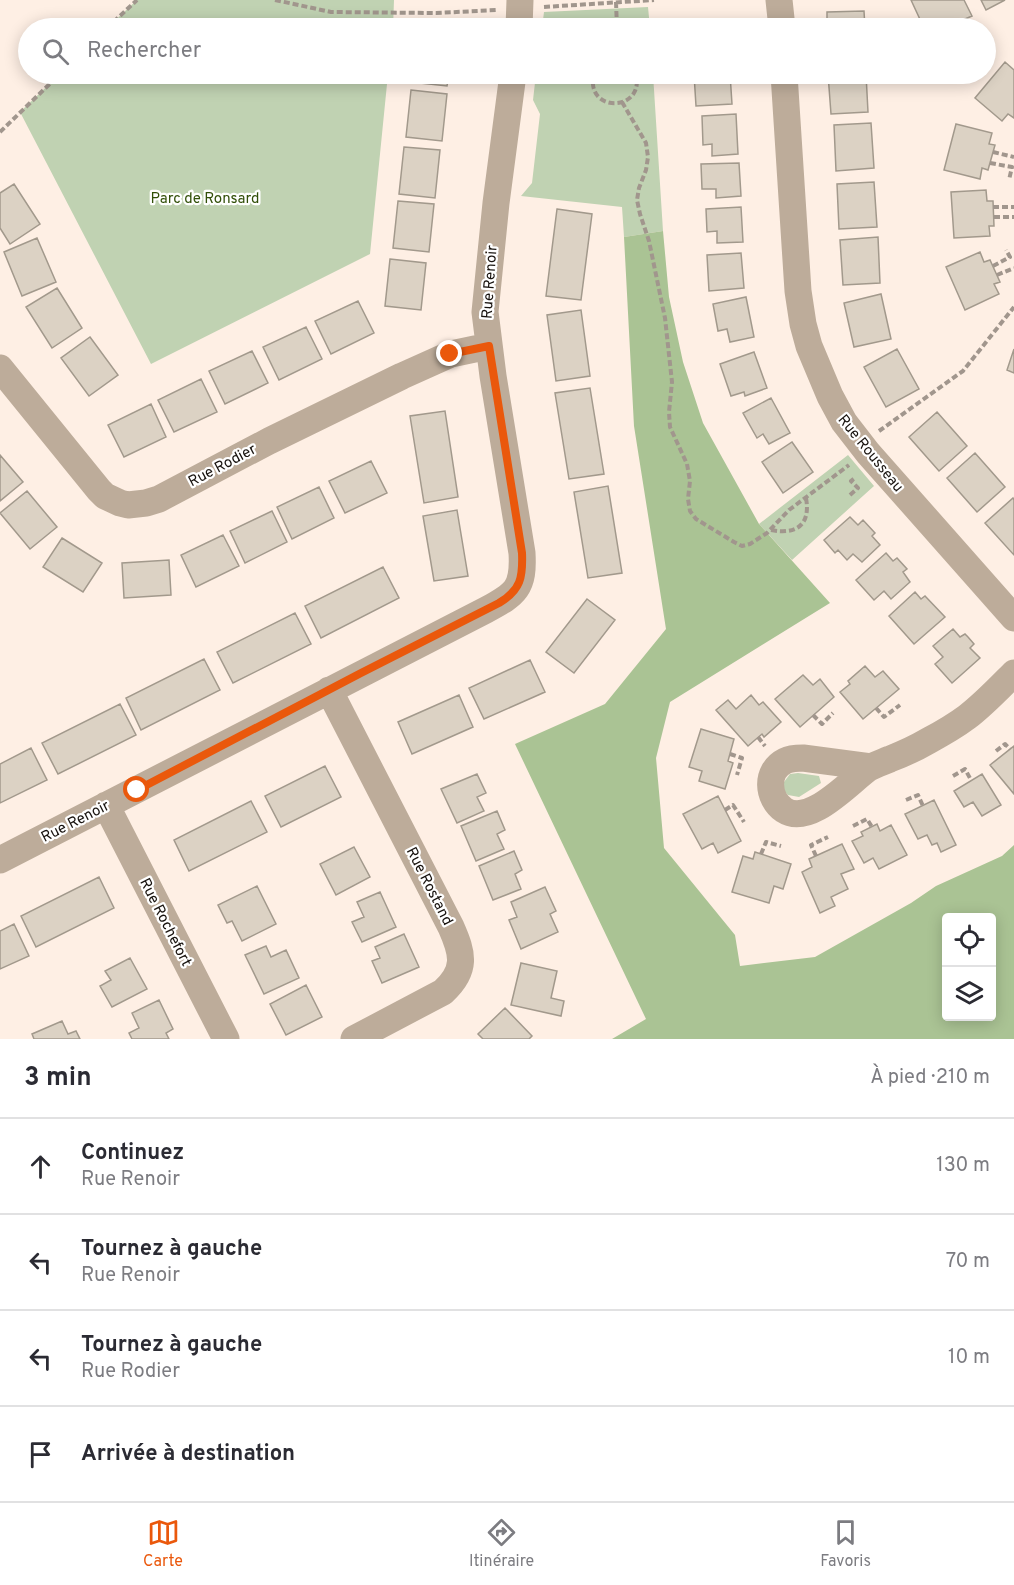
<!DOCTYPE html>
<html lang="fr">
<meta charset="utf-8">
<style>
:root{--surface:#fff;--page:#f2f2f3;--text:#2b2b33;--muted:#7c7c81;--line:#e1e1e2;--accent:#ea580c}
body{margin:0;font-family:Overpass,sans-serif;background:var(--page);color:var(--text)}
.controls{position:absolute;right:18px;bottom:18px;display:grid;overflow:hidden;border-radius:6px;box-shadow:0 3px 15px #0003}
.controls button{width:54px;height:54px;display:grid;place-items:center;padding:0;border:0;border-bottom:2px solid var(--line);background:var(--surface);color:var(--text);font:30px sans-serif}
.stop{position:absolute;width:18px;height:18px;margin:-14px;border:4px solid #ea580c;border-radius:50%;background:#fff}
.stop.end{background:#ea580c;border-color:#fff;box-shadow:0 2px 6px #0008}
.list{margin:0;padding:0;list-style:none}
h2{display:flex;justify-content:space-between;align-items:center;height:78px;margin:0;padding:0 24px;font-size:26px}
h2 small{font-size:20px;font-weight:400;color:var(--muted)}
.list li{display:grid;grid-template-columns:39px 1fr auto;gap:18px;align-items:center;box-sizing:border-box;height:96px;padding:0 24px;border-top:2px solid var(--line)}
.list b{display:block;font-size:22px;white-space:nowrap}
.list p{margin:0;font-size:20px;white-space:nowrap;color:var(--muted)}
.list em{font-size:20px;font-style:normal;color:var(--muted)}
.icon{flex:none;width:33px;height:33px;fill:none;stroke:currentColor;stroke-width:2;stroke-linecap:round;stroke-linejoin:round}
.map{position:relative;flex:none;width:1014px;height:1039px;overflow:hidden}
.search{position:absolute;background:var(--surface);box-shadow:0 3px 15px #0003;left:18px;right:18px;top:18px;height:66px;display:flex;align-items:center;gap:15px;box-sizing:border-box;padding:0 21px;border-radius:33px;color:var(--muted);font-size:22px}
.sheet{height:462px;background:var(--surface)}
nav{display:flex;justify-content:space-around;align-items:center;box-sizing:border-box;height:84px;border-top:2px solid var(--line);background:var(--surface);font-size:16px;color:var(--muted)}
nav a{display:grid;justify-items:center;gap:3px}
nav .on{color:var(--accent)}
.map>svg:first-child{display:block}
.green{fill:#c0d2b2}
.forest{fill:#aac394;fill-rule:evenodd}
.building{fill:#dcd2c4;stroke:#a2998c;stroke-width:1.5}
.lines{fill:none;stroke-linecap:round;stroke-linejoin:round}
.path{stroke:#a1968d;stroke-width:4;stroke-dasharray:6 3;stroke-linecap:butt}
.street{stroke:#bdac9a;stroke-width:27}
.route{stroke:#ea580c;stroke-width:8}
.labels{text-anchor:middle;stroke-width:4.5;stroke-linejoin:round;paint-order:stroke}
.park-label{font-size:15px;fill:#314f08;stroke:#fff}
.street-label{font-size:15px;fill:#17120e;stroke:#fff}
</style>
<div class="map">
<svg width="1014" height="1039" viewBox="0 0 1014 1039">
<rect width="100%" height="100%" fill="#feefe4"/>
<!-- green -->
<path class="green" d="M137,0H394L393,28H107Z
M648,7L650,28H542L544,12Z
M60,74H388L370,254L151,364L20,112Z
M536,74H653L663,231L624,237L622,207L521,196L532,183L540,114L533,100Z
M848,455L874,486L792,560L759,524Z
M798,773L819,776L821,783L799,797L788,795L784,791V782L790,774Z"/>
<!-- forest -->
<path class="forest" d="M663,231L669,297L683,362L703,423L759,524L830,603L670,702L656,758L664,848L735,935L740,966L815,957L911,903L936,886L1002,856L1014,845V1039H612L646,1019L515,744L605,704L666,629L634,426L624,237ZM946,918H992V1017H946Z"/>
<!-- building -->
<path class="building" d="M911,0H964L972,16L944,28H924Z
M981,0H1005L986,10Z
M864,11L865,28H827V12Z
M729,22V28H691V23Z
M1005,62L1014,70V118L1008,114L1002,121L975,98Z
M412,74H449L447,86L411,82Z
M694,74H730L732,104L696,106Z
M828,74H866L868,112L831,114Z
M411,90L447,94L442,141L406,137Z
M736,114L738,154L712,156V144L703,145L702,116Z
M871,123L874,168L836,171L834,125Z
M956,124L992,133L989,144L995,145L988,170L982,168L980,179L944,170Z
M404,147L440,150L435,198L399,194Z
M739,163L741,196L716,198V189H702L701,164Z
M874,182L877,227L839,229L837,184Z
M14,184L40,224L10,244L0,228V193Z
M986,190L987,201H993L994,226H989L990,236L954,238L951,192Z
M398,201L434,204L429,252L393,248Z
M741,207L743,242L717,243V231L707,232L706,209Z
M557,209L592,214L581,300L546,296Z
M878,237L880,283L843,285L840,240Z
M37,238L56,282L22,296L4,252Z
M980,252L984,262L990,260L1000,282L994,284L999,294L965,310L946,267Z
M741,253L744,288L709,291L707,255Z
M390,259L426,263L421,310L385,306Z
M57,288L82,328L52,348L26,307Z
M881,294L891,339L854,347L844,303Z
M746,297L754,337L730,342L727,329L718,331L713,304Z
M358,301L374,333L331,354L315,321Z
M581,310L590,376L556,381L547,315Z
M306,327L322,359L279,380L263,347Z
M90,337L118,375L89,396L61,358Z
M897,349L919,389L886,407L864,367Z
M1014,349V373L1007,370Z
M252,351L268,383L225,404L209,371Z
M754,352L767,388L745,396L744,392L731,396L720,364Z
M201,379L217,412L174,432L158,400Z
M590,388L604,474L569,479L555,393Z
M771,398L790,433L769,444L763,434L757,438L743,413Z
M151,404L166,437L124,457L108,425Z
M445,411L458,497L424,503L410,416Z
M937,412L967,446L939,471L909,437Z
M792,442L813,472L783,493L762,462Z
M975,453L1005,487L977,512L947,478Z
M0,455L23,482L0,501Z
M371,461L387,493L345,513L329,481Z
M608,486L622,573L588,578L574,492Z
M319,487L334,518L292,539L277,507Z
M27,491L57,527L30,549L0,513Z
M1013,498L1014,500V555L985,523Z
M457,510L468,576L434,581L423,516Z
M272,511L287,542L245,563L230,531Z
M850,517L858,525L863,520L875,533L872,536L880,545L862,562L853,554L847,560L838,550L835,553L824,540Z
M223,535L239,566L196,587L181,555Z
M62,538L102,563L83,592L43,567Z
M886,553L893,561L897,558L907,569L903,572L910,582L891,599L884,591L874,600L856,580Z
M169,560L171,595L124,598L122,563Z
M383,567L399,598L321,638L305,606Z
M915,592L921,599L925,596L945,617L914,644L889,616Z
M587,599L615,620L574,673L546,652Z
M295,613L311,644L233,683L217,652Z
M953,629L960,637L965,634L968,637L974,644L970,648L980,658L952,683L935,664L943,657L933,646Z
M204,659L220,690L141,730L126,698Z
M530,660L545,692L484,719L469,688Z
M865,666L875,677L883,671L899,689L863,719L840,692L850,684L848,681Z
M803,675L813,685L820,679L834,697L800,727L775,699Z
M459,695L473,727L412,754L398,722Z
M751,695L759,705L763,702L781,722L764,737L762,734L748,746L716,710L728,700L736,709Z
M120,704L136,735L58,774L42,743Z
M701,729L734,739L728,761L733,763L725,789L699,781L702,771L689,767Z
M1014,746V794L990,765Z
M31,748L47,780L0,803V764Z
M325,766L341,797L281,827L265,796Z
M477,774L486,793L477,797L484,811L457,823L441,789Z
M982,774L1001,805L982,816L973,802L964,807L954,791Z
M718,796L741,841L718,853L713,843L702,849L683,814Z
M934,800L956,845L941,852L937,843L932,845L927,835L918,839L905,814Z
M251,801L267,832L189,871L174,840Z
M497,811L505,830L497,834L504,849L476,861L461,826Z
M877,824L880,831L891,825L907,855L879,869L873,858L864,863L852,841L863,836L861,832Z
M842,844L854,869L841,874L848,889L831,897L835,906L820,913L802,872L812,867L809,859Z
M354,847L370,877L336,895L320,864Z
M514,851L522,870L515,874L521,889L493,900L479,866Z
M755,852L791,864L783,889L774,886L769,903L732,892L743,856L753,859Z
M99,877L114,908L36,947L21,916Z
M257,886L276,924L242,941L232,921L227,923L218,905Z
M545,887L556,911L550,914L558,932L521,949L509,920L517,917L511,902Z
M380,892L396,927L362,942L352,922L364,917L357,902Z
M14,924L29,956L0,969V931Z
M404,934L419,967L382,983L372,961L380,958L375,947Z
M266,946L271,957L286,950L299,978L264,994L245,955Z
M130,958L147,989L112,1007L100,986L111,980L105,971Z
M521,963L557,971L551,998L564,1001L561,1016L511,1005Z
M306,985L322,1017L286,1035L270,1004Z
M159,1000L173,1029L166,1033L169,1039H132L129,1033L139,1028L132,1013Z
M505,1008L532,1036L529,1039H483L478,1034Z
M62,1021L68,1034L76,1031L80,1039H34L32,1034Z"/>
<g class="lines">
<!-- path -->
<path class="path" d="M275,0L331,12L436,13L497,10
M616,2L617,28
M544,7L654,0
M107,28L137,0
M594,74C584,113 645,113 636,74
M622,102L646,143L648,157L646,170L639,188L637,200L640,214L649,241L665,318L672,382L669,412L670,427L687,464L690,481L688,499L690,511L696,519L734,542L742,546L750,544L767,533L789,510L849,465
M0,132L60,74
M993,152L1014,157
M990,163L1012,167L1009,180
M993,207H1014
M994,217H1014
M993,266L1010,257L1006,250
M997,275L1014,268
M879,431L963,371L1014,307
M850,495L858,488L851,481L856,477
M771,530C796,535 811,525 806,498
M876,708L884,717L900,705
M813,715L822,724L833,713
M758,737L765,746
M996,751L1005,744L1010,749
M730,754L742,758L737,775
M953,776L965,769L971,780
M906,800L918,795L923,806
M725,810L733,805L744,822
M853,826L867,819L872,827
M761,854L766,842L781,846
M816,856L811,845L828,837"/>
<!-- street -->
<path class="street" d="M779,0L782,28
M519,28L520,0
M784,74L798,291L803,324L809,346L830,396L844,422L868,453L1014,618
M0,368L99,490L105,496L120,503L128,505L146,503L159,499L269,441L402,376L451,354L489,346
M329,690L451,927C463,954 467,970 443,992L354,1039
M871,767L803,758C797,758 791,758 785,761C765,771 767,798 784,810C810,827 849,782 869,768C876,764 883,762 890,759C903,754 916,748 928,741C941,734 955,726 967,717C984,704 999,688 1014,673
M106,805L226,1039
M0,860L486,610C516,594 524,588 522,553L493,376L485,312L496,203L513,74"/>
</g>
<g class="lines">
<!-- route -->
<path class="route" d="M137,790L361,673L499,603C521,590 523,577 522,553L489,346L450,354"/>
</g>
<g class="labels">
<!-- park labels -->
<g class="park-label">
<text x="205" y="203">Parc de Ronsard</text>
</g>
<!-- street labels -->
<g class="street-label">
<text transform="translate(489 282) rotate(-86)" y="5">Rue Renoir</text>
<text transform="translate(871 453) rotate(51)" y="5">Rue Rousseau</text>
<text transform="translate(222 465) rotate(-28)" y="5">Rue Rodier</text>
<text transform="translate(75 821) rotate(-27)" y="5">Rue Renoir</text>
<text transform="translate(430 886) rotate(63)" y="5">Rue Rostand</text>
<text transform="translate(166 922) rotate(63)" y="5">Rue Rochefort</text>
</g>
</g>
</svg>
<div class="controls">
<button><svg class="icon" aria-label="locate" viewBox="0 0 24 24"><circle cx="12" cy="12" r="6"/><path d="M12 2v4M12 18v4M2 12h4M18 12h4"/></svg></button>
<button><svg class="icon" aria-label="layers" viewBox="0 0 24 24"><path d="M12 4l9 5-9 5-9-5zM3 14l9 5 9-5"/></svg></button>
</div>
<div class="stop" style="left:137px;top:790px"></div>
<div class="stop end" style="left:450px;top:354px"></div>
<div class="search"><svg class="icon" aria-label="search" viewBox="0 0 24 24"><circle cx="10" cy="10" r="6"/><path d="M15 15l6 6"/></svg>Rechercher</div>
</div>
<section class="sheet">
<h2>3 min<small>À pied · 210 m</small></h2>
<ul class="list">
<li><svg class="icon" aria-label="ahead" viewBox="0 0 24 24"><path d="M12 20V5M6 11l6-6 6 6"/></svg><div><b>Continuez</b><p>Rue Renoir</p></div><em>130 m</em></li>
<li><svg class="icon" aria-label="left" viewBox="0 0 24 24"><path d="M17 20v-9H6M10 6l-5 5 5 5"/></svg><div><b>Tournez à gauche</b><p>Rue Renoir</p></div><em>70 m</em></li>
<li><svg class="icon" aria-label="left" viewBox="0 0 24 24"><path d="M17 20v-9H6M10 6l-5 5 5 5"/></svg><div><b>Tournez à gauche</b><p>Rue Rodier</p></div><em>10 m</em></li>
<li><svg class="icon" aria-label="arrive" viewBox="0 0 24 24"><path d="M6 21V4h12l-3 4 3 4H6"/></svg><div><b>Arrivée à destination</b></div></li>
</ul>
</section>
<nav>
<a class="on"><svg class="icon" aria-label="map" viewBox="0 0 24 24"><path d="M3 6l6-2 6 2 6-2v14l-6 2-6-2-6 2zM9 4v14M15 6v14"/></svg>Carte</a>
<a><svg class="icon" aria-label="directions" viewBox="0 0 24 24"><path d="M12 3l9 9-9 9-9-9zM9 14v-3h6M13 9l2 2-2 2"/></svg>Itinéraire</a>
<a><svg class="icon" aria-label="saved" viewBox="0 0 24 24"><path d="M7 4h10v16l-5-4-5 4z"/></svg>Favoris</a>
</nav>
